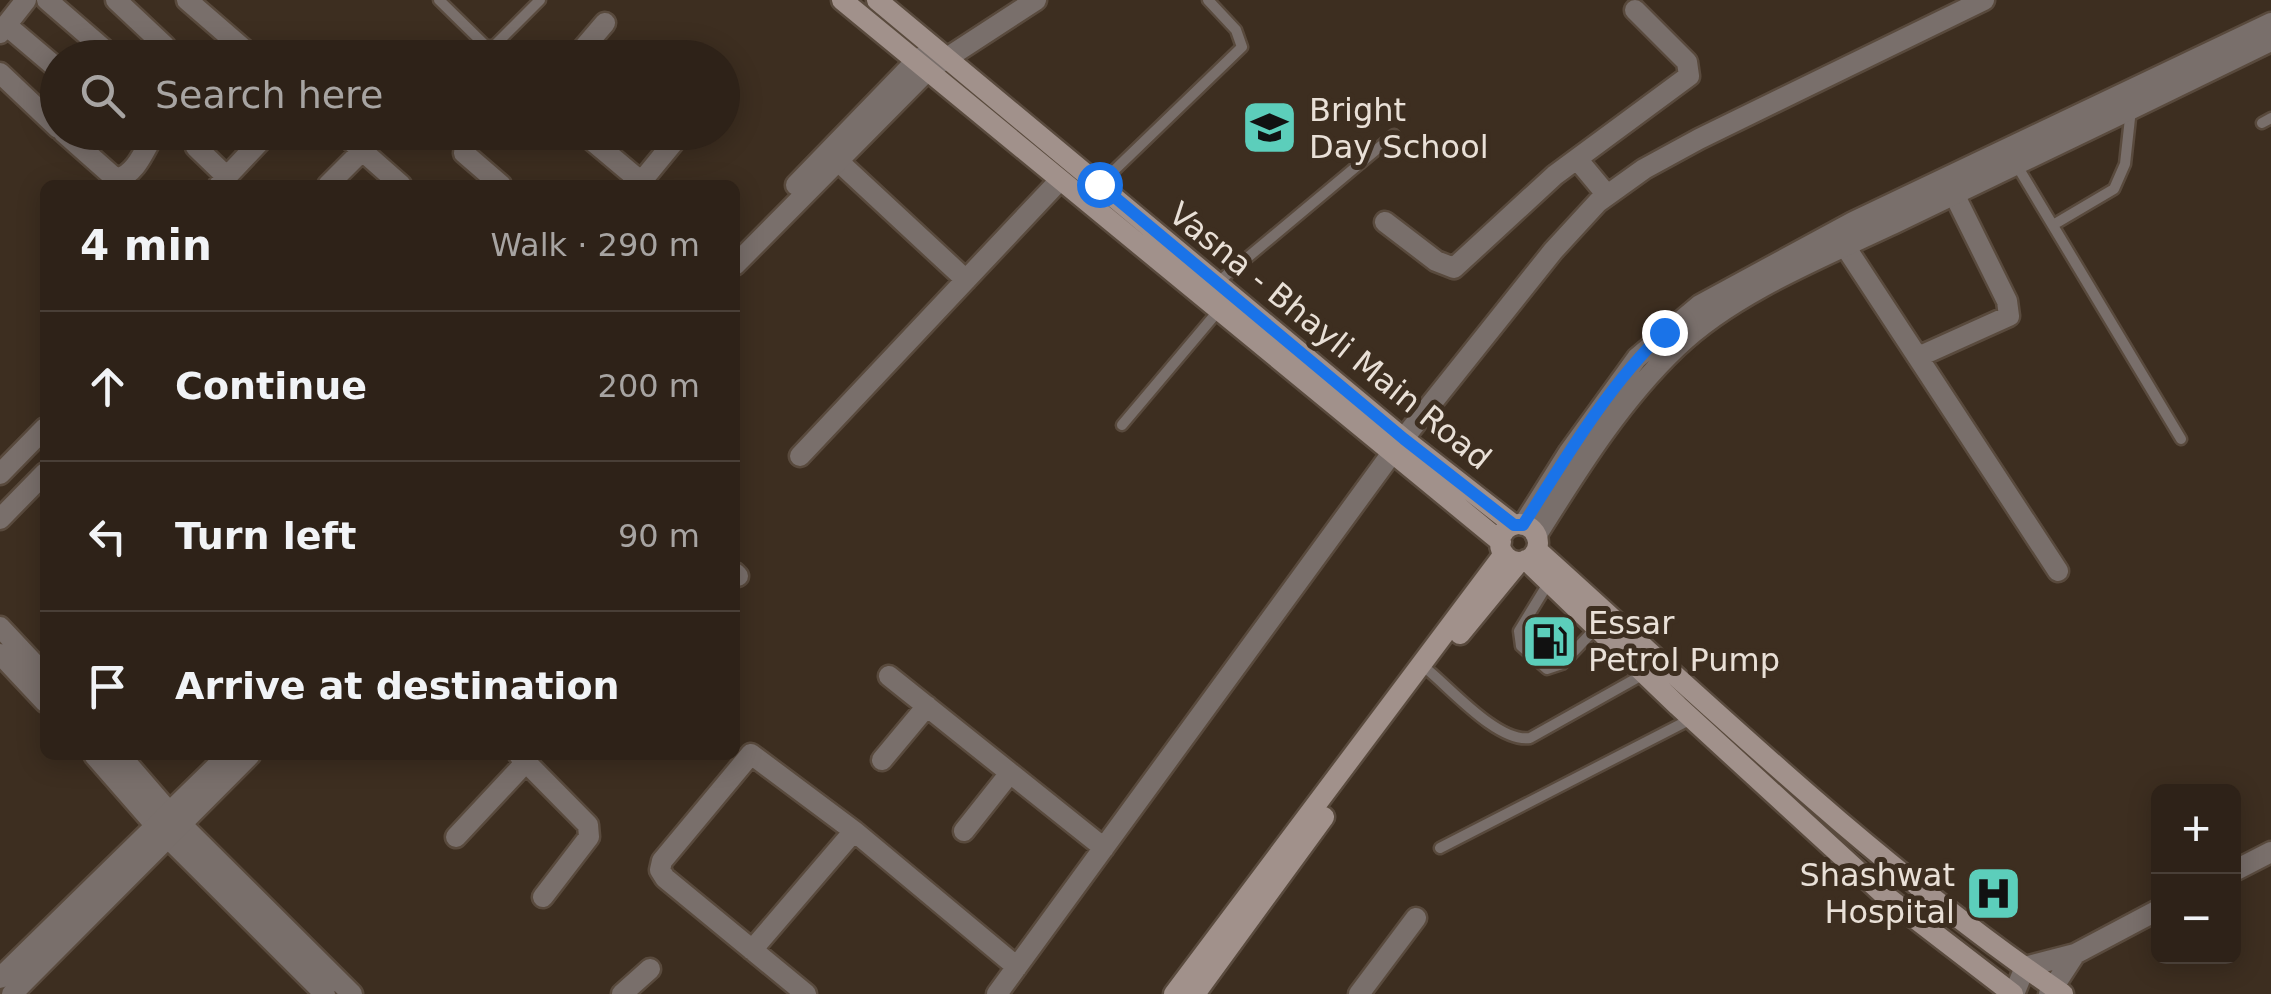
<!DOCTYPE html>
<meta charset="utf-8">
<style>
:root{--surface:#2e2218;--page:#362a21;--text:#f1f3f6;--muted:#a7a4a2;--line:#493f37}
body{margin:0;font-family:"DejaVu Sans",sans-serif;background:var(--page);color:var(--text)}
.controls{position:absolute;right:30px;bottom:30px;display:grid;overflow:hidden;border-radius:15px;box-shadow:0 5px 25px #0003}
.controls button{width:90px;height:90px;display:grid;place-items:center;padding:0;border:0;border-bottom:2px solid var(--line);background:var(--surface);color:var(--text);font:50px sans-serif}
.stop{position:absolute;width:30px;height:30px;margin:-22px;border:8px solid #1a73e8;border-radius:50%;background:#fff}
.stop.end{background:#1a73e8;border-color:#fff;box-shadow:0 2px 10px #0008}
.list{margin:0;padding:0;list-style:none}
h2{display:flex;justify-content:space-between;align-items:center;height:130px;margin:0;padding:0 40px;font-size:42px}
h2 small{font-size:32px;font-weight:400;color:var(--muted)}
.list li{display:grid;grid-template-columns:65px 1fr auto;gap:30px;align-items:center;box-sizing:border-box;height:150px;padding:0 40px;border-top:2px solid var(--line)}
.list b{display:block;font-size:38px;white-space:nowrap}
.list em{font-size:32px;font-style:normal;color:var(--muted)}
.icon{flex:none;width:55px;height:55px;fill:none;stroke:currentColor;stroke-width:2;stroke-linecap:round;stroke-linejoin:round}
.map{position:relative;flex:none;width:2271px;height:994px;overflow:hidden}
.search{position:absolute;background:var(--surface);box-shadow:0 5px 25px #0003;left:40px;top:40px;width:700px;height:110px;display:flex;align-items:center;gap:25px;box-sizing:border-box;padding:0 35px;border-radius:55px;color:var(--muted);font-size:38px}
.panel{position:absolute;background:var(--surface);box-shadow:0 5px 25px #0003;left:40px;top:180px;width:700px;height:580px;border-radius:15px}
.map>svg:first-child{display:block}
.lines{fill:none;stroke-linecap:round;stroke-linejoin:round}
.service-casing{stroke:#594a3d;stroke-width:15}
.minor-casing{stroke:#594a3d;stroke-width:25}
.tertiary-casing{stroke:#594a3d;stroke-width:25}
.secondary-casing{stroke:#594a3d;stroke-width:25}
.service{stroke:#796f6b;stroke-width:10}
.minor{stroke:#796f6b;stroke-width:20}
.tertiary{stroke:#796f6b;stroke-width:20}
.secondary{stroke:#a1918b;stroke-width:20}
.route{stroke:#1a73e8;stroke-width:12}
.labels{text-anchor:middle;stroke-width:10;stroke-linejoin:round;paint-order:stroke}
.poi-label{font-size:32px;fill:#e9e0d7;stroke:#3d2e20;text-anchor:start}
.street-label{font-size:32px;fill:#e9e0d7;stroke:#3d2e20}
</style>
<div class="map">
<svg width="2271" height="994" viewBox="0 0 2271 994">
<rect width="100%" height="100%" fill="#3d2e20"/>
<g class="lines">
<defs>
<path id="service" d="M439,0L486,46H494L540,0
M2262,123L2271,118
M2016,164L2181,439
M1099,185L1242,47L1236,30L1208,0
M2053,225L2114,189L2125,164L2131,109
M1217,283L1394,135
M1122,425L1219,310
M1549,582L1519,631L1521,646L1547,669L1562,664L1596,628
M1429,671C1453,691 1499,743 1530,738L1644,674
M1440,848L1691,719"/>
<path id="minor" d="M47,0L114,58
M116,0L165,46L163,58
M187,0L254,58
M6,25L58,69
M0,33L26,0
M575,58L605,23
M0,73L58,128
M63,132L116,179C136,175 145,149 155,132
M131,132L147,146
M341,132L401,185
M582,132L645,185
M196,147L227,177
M464,153L501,185
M1577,159L1607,195
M838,161L966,280
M641,182L682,132
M219,185L269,132
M328,185L362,151
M1385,222L1436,261L1454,268L1555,175L1689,76L1687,62L1635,10
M1837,234L2058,571
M1918,357L2009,316L2007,301L1954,194
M800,456L1060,180
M0,474L45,428
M0,519L45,473
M735,573L738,576
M0,627L45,675
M0,654L45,702
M889,676L1104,848
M94,755L156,826L325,994
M120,755L170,813L352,994
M519,755L588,825L589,837L543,897
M882,760L927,706
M964,831L1010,773
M456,837L526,762
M2234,871L2271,852
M752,950L854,831
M2075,954L2158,910
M622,994L650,969
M806,994L665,878L660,870L662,861L751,754L854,831L1017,967
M997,994L1392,453L1553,251L1598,202L1644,169L1699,139L1984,0
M1359,994L1416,918
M2014,994L2025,967L2075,954L2049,994"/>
<path id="tertiary" d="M796,185L916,61L927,54
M735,265L927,71L1036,0
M1523,525L1569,452L1637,358L1700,305L1853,222L2271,23
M1536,536C1577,471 1620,401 1677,347C1735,291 1828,255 1901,220C2024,161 2148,101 2271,41
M0,978L228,755
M12,994L250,755"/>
<path id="secondary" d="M842,0L1501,542
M877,0L1404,439L1514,525
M1500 543a19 19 0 1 1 38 0a19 19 0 1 1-38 0Z
M1537,550C1707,703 1873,864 2063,994
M1526,560L1678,706L1882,893L2013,994
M1460,634L1519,562
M1174,994L1504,554
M1195,994L1324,817"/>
</defs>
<!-- service casing -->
<use href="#service" class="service-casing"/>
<!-- minor casing -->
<use href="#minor" class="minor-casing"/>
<!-- tertiary casing -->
<use href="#tertiary" class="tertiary-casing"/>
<!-- secondary casing -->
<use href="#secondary" class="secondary-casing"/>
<!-- service -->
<use href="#service" class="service"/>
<!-- minor -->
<use href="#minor" class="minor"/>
<!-- tertiary -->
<use href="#tertiary" class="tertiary"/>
<!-- secondary -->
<use href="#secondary" class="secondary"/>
</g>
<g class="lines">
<!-- route -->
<path class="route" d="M1099,184L1404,439L1514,525H1523C1565,459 1607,387 1664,332"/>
</g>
<!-- icons -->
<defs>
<symbol id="school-square" viewBox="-11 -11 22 22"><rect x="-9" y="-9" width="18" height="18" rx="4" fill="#5ccebb" stroke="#3d2e20"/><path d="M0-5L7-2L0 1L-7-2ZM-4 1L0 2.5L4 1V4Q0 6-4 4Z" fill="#111"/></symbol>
<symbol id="fuel-square" viewBox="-11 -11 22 22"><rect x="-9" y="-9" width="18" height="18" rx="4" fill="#5ccebb" stroke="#3d2e20"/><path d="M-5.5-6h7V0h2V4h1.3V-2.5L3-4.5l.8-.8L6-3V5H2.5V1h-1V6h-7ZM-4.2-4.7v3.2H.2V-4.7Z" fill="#111"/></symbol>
<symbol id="hospital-square" viewBox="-11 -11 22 22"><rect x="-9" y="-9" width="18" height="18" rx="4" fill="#5ccebb" stroke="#3d2e20"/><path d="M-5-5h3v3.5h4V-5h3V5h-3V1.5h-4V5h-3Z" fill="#111"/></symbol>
</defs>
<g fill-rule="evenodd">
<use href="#school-square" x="1238" y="96" width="63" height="63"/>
<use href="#fuel-square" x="1518" y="610" width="63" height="63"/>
<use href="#hospital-square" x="1962" y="862" width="63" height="63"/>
</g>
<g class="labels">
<!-- poi labels -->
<g class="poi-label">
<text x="1309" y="121">Bright<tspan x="1309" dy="37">Day School</tspan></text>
<text x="1588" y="634">Essar<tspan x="1588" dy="37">Petrol Pump</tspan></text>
<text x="1955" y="886" text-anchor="end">Shashwat<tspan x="1955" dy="37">Hospital</tspan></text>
</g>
<!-- street labels -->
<g class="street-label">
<text transform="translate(1330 336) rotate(39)" y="11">Vasna - Bhayli Main Road</text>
</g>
</g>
</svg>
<div class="controls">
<button>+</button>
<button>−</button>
</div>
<div class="stop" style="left:1099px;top:184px"></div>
<div class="stop end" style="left:1664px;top:332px"></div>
<div class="search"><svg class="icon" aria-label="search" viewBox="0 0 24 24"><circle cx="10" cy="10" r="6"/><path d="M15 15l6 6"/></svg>Search here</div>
<section class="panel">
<h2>4 min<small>Walk · 290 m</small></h2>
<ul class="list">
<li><svg class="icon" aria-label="ahead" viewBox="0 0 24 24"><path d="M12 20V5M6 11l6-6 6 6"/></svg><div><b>Continue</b></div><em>200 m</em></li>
<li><svg class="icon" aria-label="left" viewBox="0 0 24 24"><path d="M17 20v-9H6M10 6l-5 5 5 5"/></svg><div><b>Turn left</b></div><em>90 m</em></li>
<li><svg class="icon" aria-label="arrive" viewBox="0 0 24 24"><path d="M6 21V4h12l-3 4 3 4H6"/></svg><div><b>Arrive at destination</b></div></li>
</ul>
</section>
</div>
